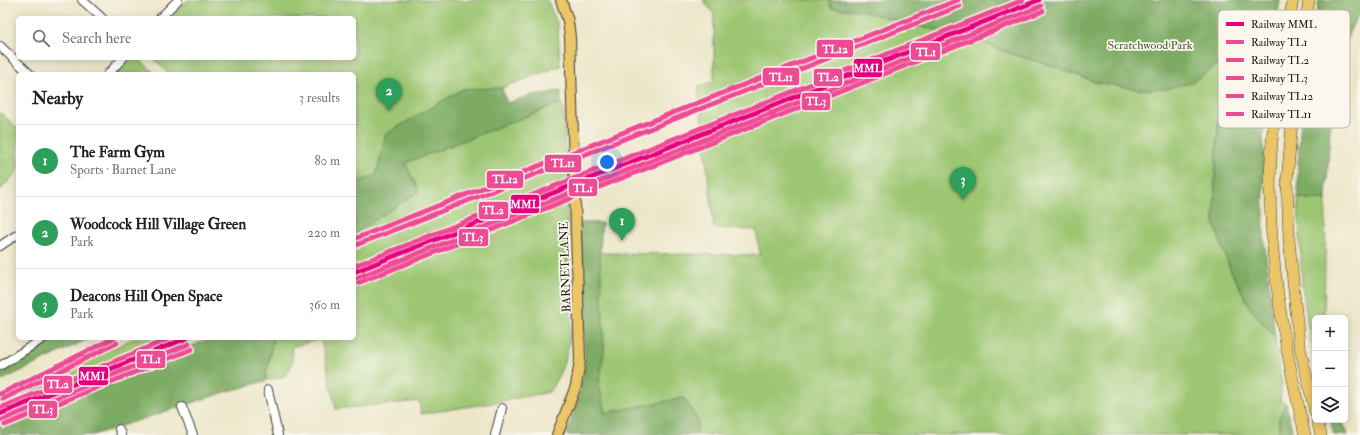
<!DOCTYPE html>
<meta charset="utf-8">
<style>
:root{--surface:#fff;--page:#f6f6f6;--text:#202124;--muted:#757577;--line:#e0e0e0;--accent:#d1495b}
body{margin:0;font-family:"IM FELL Double Pica",serif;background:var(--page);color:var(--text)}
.controls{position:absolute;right:12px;bottom:12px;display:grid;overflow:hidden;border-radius:6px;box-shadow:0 2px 10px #0003}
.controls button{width:36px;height:36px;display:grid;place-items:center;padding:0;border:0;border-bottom:1px solid var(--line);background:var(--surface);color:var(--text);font:20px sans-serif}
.you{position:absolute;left:607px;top:162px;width:14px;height:14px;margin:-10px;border:3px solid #fff;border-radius:50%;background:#1a73e8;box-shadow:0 0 0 6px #1a73e833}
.badge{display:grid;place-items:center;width:26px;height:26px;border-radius:50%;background:var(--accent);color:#fff;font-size:13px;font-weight:700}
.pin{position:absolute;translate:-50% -33px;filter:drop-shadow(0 1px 2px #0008)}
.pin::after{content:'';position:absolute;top:21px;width:14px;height:12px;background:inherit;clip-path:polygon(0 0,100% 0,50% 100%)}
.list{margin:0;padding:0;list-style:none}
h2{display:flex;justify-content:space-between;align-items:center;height:52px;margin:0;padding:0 16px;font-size:17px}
h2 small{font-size:13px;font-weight:400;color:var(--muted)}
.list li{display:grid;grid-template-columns:26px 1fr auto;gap:12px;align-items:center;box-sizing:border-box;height:72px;padding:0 16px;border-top:1px solid var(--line)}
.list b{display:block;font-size:15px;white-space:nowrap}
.list p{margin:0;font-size:13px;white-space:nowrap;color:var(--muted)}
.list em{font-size:13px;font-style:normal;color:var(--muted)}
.icon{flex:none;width:22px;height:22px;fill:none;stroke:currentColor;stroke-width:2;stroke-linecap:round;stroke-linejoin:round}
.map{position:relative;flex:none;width:1360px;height:435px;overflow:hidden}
.search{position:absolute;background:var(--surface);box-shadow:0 2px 10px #0003;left:16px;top:16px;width:340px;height:44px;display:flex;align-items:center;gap:10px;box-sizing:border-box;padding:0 14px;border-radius:6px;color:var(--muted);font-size:15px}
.panel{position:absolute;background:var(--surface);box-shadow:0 2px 10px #0003;left:16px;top:72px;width:340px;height:268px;border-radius:6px}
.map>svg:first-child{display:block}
.green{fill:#9cc672;stroke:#5c7147}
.forest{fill:#7dab64;stroke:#4c6440}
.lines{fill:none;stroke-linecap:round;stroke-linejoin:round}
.minor-casing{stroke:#3b3a36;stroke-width:10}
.major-casing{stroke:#3b3a36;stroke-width:12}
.highway-casing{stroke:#3b3a36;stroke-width:12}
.minor{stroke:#fff;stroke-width:8}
.major{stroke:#ebc669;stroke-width:10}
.highway{stroke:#ebc669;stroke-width:11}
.rail-1-casing{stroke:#fbf7ec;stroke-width:8}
.rail-2-casing{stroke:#fbf7ec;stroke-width:8}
.rail-3-casing{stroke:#fbf7ec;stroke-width:8}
.rail-4-casing{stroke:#fbf7ec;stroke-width:8}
.rail-5-casing{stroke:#fbf7ec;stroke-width:8}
.rail-6-casing{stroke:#fbf7ec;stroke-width:8}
.rail-1{stroke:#e5007d;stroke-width:5}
.rail-2{stroke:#ee4b95;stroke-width:5}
.rail-3{stroke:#ee4b95;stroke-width:5}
.rail-4{stroke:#ee4b95;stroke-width:5}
.rail-5{stroke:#ee4b95;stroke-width:5}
.rail-6{stroke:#ee4b95;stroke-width:5}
.labels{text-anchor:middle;stroke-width:3.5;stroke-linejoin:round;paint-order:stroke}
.park-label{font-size:12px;fill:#49583a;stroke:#fbf7ec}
.street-label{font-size:12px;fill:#1c1c1c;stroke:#fbf7ec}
.key{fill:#fbf7ec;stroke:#b8b5ae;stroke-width:1}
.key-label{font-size:11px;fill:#1c1c1c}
.line-badge{stroke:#fbf7ec;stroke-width:1.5}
.badge-label{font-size:11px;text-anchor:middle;font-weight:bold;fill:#fff}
</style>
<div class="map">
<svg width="1360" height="435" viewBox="0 0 1360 435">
<rect width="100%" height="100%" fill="#fbf7ec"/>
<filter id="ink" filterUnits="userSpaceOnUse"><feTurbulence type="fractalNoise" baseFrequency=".025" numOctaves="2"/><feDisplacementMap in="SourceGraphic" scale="8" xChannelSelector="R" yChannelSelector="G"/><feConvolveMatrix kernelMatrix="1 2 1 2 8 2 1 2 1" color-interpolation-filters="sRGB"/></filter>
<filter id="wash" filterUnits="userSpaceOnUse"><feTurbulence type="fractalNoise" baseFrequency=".012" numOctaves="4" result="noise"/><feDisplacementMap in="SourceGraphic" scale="16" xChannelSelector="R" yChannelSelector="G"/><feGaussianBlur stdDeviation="0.9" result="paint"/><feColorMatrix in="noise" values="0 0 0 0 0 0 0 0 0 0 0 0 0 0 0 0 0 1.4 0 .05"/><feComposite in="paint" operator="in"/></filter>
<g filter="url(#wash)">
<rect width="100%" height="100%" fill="#ece6c9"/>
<!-- green -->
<path class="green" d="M187,0H547L558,25L560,66L502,88L463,89L387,134L376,175L354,184V74H169L153,58H354V18H171Z
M703,0H829L831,8L860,10L922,27L961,34L1009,53L1053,66L1095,82L1190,83L1224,60L1218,114L1214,223L1230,269L1251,309L1275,337L1282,385L1280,401L1286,403L1279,419V435H696L698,421L684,398L605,413L599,385L604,350L599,253L760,255L756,230L714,228L698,87L714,81V14Z
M131,58H138L155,74H115Z
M561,103L564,110L571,323C569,351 565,367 549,392L491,403L421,414L419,401L336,409L321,339L291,347C294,360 293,366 285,376L265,381L273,338H354V234L419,191L405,163Z
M0,112L18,129V171L0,190Z
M1298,198L1326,200L1324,318H1315L1314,369L1302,285Z
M135,338H166L14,400L12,394Z"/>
<!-- forest -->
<path class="forest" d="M829,0H1280L1263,106L1264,240L1275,337L1251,309L1230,269L1214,223L1215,176L1223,61L1190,83L1165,89L1140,90L1095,82L1053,66L1009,53L961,34L922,27L860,10L831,8Z
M1319,0H1360V12L1350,30L1337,68L1330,128L1326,200L1298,198V163L1302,105H1327L1334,67L1308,55Z
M502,88L507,103L531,95L561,91V103L405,163L419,191L354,234V184L376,175L386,134L463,89Z
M580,223H602L600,251L604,350L599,384L605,413L684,398L698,421L696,435H566L579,396L585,365Z
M50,338H90L0,381V371Z
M212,338H273L265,381L222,393L93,435H0V422Z
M1286,403L1293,435H1279V419Z
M1330,420H1340L1348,435H1334Z"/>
</g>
<g filter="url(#ink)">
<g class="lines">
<defs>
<path id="minor" d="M82,0L102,18
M160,18L178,0
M0,46L30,74
M108,74L123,58
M0,246L18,234
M0,366L44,338
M268,390L278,435
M182,407L193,435
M119,429L121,435
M495,435L502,408"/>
<path id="major" d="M557,435L576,386L580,360L570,37L568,21L561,0"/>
<path id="highway" d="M1293,0C1283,51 1274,104 1271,156C1266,250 1284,344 1305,435
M1309,0L1295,87L1287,182L1289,240L1299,343L1315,412
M1317,420L1321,435"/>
</defs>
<!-- minor casing -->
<use href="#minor" class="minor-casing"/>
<!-- major casing -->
<use href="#major" class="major-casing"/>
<!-- highway casing -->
<use href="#highway" class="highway-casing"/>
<!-- minor -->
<use href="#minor" class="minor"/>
<!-- major -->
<use href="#major" class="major"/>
<!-- highway -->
<use href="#highway" class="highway"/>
<defs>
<path id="rail-1" d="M354,272L1039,0
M0,414L187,338"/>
<path id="rail-2" d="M356,278L1041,6
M2,420L189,344"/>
<path id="rail-3" d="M354,266L1023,0
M0,408L171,338"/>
<path id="rail-4" d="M358,283L1043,11
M5,425L192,349"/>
<path id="rail-5" d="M354,239L958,0
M0,394L114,338"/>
<path id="rail-6" d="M356,245L960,6
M3,399L117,343"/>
</defs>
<!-- rail-1 casing -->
<use href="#rail-1" class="rail-1-casing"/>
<!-- rail-2 casing -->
<use href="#rail-2" class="rail-2-casing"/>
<!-- rail-3 casing -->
<use href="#rail-3" class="rail-3-casing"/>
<!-- rail-4 casing -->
<use href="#rail-4" class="rail-4-casing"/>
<!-- rail-5 casing -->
<use href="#rail-5" class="rail-5-casing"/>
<!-- rail-6 casing -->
<use href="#rail-6" class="rail-6-casing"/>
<!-- rail-1 -->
<use href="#rail-1" class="rail-1"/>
<!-- rail-2 -->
<use href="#rail-2" class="rail-2"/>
<!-- rail-3 -->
<use href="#rail-3" class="rail-3"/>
<!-- rail-4 -->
<use href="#rail-4" class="rail-4"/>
<!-- rail-5 -->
<use href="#rail-5" class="rail-5"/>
<!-- rail-6 -->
<use href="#rail-6" class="rail-6"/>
</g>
</g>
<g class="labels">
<!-- park labels -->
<g class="park-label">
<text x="1150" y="49">Scratchwood Park</text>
</g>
<!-- street labels -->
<g class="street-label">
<text transform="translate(565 267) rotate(-92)" y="4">BARNET LANE</text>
</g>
</g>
<!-- legend -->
<rect x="1218" y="10" width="132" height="118" rx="6" class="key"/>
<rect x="1226" y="22" width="18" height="4" fill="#e5007d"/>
<rect x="1226" y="40" width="18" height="4" fill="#ee4b95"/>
<rect x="1226" y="58" width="18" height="4" fill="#ee4b95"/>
<rect x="1226" y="76" width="18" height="4" fill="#ee4b95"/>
<rect x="1226" y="94" width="18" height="4" fill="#ee4b95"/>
<rect x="1226" y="112" width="18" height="4" fill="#ee4b95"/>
<g class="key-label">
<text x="1251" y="28">Railway MML</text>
<text x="1251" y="46">Railway TL1</text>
<text x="1251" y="64">Railway TL2</text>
<text x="1251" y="82">Railway TL3</text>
<text x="1251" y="100">Railway TL12</text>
<text x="1251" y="118">Railway TL11</text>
</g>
<g class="line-badge">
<rect x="816" y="39" width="38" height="19" rx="4" fill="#ee4b95"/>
<rect x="910" y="42" width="31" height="19" rx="4" fill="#ee4b95"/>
<rect x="853" y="58" width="30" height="20" rx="4" fill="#e5007d"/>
<rect x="762" y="67" width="38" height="19" rx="4" fill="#ee4b95"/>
<rect x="813" y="68" width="30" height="19" rx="4" fill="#ee4b95"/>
<rect x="801" y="92" width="30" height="19" rx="4" fill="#ee4b95"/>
<rect x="544" y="154" width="38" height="19" rx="4" fill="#ee4b95"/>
<rect x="486" y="170" width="38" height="19" rx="4" fill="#ee4b95"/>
<rect x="568" y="178" width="30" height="19" rx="4" fill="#ee4b95"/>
<rect x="510" y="194" width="30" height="20" rx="4" fill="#e5007d"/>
<rect x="478" y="201" width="31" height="19" rx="4" fill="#ee4b95"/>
<rect x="458" y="228" width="31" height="19" rx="4" fill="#ee4b95"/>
<rect x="136" y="350" width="30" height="19" rx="4" fill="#ee4b95"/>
<rect x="78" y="366" width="31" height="20" rx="4" fill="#e5007d"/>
<rect x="43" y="375" width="30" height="19" rx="4" fill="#ee4b95"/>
<rect x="28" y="400" width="30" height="19" rx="4" fill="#ee4b95"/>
</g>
<g class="badge-label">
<text x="835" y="53">TL12</text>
<text x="926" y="56">TL1</text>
<text x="868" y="72">MML</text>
<text x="781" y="81">TL11</text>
<text x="828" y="81">TL2</text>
<text x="816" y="105">TL3</text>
<text x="563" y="167">TL11</text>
<text x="505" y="183">TL12</text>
<text x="583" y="192">TL1</text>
<text x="525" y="208">MML</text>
<text x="493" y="214">TL2</text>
<text x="473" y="241">TL3</text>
<text x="151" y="363">TL1</text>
<text x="94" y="380">MML</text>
<text x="58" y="388">TL2</text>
<text x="43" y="413">TL3</text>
</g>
</svg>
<div class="controls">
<button>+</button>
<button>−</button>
<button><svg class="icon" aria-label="layers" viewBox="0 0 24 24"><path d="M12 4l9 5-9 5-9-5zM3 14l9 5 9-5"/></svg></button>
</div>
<div class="you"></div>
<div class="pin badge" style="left:622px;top:241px;background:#2e9e5b">1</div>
<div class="pin badge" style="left:389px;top:111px;background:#2e9e5b">2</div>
<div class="pin badge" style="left:963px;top:200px;background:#2e9e5b">3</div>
<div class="search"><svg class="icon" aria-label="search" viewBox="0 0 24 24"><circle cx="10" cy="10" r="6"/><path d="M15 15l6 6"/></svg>Search here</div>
<section class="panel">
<h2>Nearby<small>3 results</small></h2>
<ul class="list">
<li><span class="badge" style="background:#2e9e5b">1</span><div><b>The Farm Gym</b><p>Sports · Barnet Lane</p></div><em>80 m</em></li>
<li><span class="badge" style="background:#2e9e5b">2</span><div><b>Woodcock Hill Village Green</b><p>Park</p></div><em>220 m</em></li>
<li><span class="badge" style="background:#2e9e5b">3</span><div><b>Deacons Hill Open Space</b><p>Park</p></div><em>360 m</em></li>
</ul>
</section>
</div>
